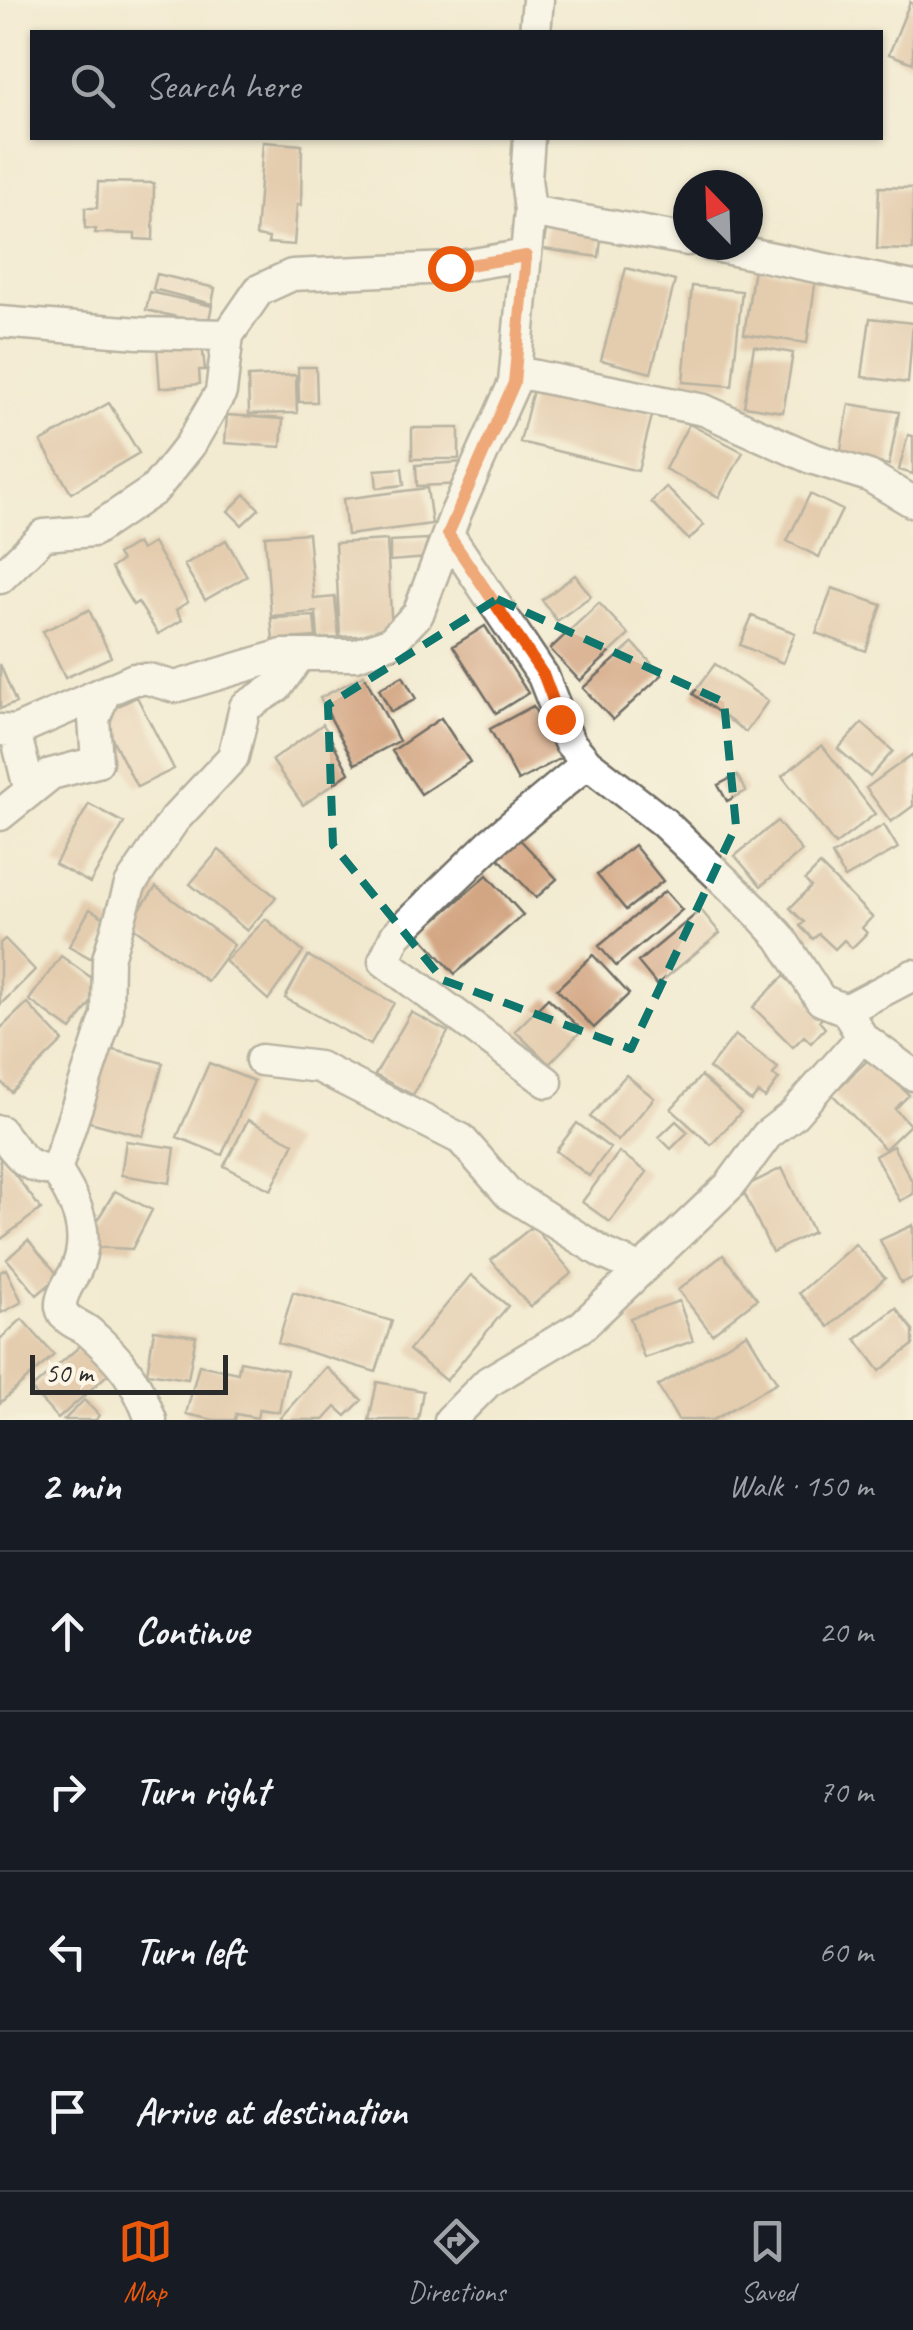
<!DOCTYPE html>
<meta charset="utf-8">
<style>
:root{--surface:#171b24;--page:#20242c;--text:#f1f3f6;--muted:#9ea1a6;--line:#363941;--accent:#ea580c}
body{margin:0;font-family:Caveat,sans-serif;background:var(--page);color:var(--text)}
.compass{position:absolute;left:673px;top:170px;width:90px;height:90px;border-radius:50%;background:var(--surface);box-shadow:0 2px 8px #0004;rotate:337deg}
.scale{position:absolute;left:30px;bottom:25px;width:198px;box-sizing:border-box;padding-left:10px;border:5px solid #2b2b2b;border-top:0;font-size:28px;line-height:35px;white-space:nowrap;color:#2b2b2b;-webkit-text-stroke:8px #fcf5e5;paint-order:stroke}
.stop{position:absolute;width:30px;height:30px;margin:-22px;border:8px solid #ea580c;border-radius:50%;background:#fff}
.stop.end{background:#ea580c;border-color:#fff;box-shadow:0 2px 10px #0008}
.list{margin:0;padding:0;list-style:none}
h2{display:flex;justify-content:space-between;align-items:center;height:130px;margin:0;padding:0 40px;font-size:42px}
h2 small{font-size:32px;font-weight:400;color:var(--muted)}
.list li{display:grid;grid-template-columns:65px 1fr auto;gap:30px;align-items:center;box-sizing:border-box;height:160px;padding:0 40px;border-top:2px solid var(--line)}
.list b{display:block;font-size:38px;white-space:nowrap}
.list em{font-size:32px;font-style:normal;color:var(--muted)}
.icon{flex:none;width:55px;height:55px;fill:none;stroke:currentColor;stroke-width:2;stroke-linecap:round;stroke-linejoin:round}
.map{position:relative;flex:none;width:913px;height:1420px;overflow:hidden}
.search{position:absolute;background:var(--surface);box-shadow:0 2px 8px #0004;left:30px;right:30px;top:30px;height:110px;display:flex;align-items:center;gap:25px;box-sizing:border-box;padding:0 35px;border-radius:0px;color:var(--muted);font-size:38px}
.sheet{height:770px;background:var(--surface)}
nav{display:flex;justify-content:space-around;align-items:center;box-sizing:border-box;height:140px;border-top:2px solid var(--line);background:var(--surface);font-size:28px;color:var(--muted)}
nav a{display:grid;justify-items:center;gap:5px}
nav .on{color:var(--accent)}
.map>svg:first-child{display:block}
.building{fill:#d3a683}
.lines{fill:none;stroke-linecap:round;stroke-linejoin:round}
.minor-casing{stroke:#716e65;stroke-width:35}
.minor{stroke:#fff;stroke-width:30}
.route{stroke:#ea580c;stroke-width:12}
.marked{fill:none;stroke:#0f766e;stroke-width:8;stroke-dasharray:20 12;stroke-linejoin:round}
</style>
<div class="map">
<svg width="913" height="1420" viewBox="0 0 913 1420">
<rect width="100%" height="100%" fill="#fcf5e5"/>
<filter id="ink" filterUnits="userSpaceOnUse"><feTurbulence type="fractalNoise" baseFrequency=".01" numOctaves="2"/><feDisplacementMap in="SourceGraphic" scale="20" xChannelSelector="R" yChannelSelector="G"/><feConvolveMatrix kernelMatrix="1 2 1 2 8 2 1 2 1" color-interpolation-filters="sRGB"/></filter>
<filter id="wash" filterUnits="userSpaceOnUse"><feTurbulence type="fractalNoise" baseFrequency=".0048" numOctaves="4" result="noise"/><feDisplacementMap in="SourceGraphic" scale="40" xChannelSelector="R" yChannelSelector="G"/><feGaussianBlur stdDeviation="2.25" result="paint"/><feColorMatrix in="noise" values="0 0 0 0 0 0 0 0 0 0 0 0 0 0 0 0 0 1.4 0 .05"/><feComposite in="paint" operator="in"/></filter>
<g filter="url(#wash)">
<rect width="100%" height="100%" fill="#f2ebd1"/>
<g id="blocks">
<!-- building -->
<path class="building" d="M910,2L913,4V63L889,54Z
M263,142L302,145L301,205H297L294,245L268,243L269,238L256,236Z
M98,182L154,183L153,240L135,239V234L95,233L96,229L85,228V208H97Z
M879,187L913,188V250L877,249Z
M547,224L602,231L599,257L543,249Z
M626,268L675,281L651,373L601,360Z
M754,268L816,277L807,343L744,334Z
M157,274L215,288L212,304L153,289Z
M692,286L742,291L732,386L683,382Z
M150,292L212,306L208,324L146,310Z
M870,318L913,323L908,383L862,377Z
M202,343L205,370H199L200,384L160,388L157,347Z
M754,346L793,353L783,412L744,406Z
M298,367H316L317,402H299Z
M296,375L297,413L249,414L248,377Z
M535,382L653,412L638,471L520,442Z
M109,403L139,453L71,493L41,442Z
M849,404L899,412L889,465L840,455Z
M227,415L283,419L281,447L225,443Z
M689,424L743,452L719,497L665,469Z
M412,428H459V459H412Z
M908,435L913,436V474L899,470Z
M465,462L466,484L417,486L416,465Z
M402,468L404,485L377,488L375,470Z
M666,487L704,525L689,540L651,502Z
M427,488L432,524L347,535L343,499Z
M245,494L259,509L242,525L228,511Z
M810,494L842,510L819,557L787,541Z
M308,533L314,599L335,597L339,638L318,639L316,612L271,616L265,536Z
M427,539L428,558L390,561V541Z
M226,540L247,576L205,600L184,565Z
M387,540L392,634L340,637L335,543Z
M137,543L141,550L153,543L188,602L176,610L182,620L158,634L138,602L133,605L111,568L121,561L117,555Z
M575,575L591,596L557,621L542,600Z
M832,588L882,605L866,651L816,633Z
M599,603L629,635L580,681L550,649Z
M89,610L111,657L65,678L43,631Z
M314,616L316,637L273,640L271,618Z
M752,616L795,633L783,663L740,645Z
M485,626L528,693L496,713L453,646Z
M633,643L662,675L613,720L583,688Z
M0,664L16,703L0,709Z
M715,664L768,701L746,732L693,694Z
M364,675L399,741L355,764L320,698Z
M403,676L416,699L391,712L379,689Z
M137,697L174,769L137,787L100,715Z
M533,706L561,758L518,781L490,729Z
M441,718L470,762L421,794L392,751Z
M862,723L893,751L870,777L838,749Z
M323,724L349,773L303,805L272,760Z
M822,745L875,814L835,845L782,776Z
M913,754V806L891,822L866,788Z
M737,775L746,791L727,801L718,785Z
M89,804L124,823L90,883L55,864Z
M777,821L802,851L761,886L735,856Z
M884,825L898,848L845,878L832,855Z
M514,833L557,879L536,898L493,852Z
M634,845L663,881L626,910L597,875Z
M219,850L276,897L247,931L190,884Z
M820,865L872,917L862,928L867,933L852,948L844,940L835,949L819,934L813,939L800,926L804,922L790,908L811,887L805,880Z
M487,875L523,915L455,974L419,934Z
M156,887L234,945L207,981L129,924Z
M665,891L682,910L616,966L599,946Z
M90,909L113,923L92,959L69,946Z
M701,910L720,933L657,985L638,962Z
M266,919L303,952L268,1000L225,961Z
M5,939L35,970L0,1005V943Z
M593,955L629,994L594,1028L557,989Z
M61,956L103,986L71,1030L29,1000Z
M308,956L394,1003L370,1045L285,998Z
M784,976L825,1016L819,1021L825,1028L811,1043L804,1036L793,1047L753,1007Z
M548,998L582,1030L549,1064L515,1031Z
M27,1003L63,1041L11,1092L0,1081V1029Z
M411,1012L448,1032L413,1095L375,1075Z
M735,1035L778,1068L773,1075L779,1079L765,1098L758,1093L751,1101L709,1068Z
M106,1048L163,1063L143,1136L86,1121Z
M871,1057L909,1095L895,1109L910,1125L885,1149L832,1094Z
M209,1063L254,1081L222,1155L177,1137Z
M626,1075L654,1098L618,1141L590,1117Z
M701,1076L741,1112L711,1145L671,1109Z
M248,1120L294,1143L271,1190L224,1166Z
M676,1121L688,1132L671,1149L659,1137Z
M577,1123L610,1148L589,1176L556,1151Z
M126,1141L175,1148L170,1183L121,1175Z
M893,1146L913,1183V1194L900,1201L875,1156Z
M619,1152L647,1172L610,1222L582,1202Z
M0,1155L41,1209L0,1240Z
M782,1168L813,1232L772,1252L742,1188Z
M115,1191L152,1210L132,1249L89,1247L90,1232Z
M913,1225V1278L901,1283L880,1240Z
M533,1226L572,1273L530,1307L491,1260Z
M28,1240L59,1276L37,1295L7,1259Z
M855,1244L885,1278L829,1327L799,1293Z
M723,1255L757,1299L712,1334L678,1290Z
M6,1269L22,1302L1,1313L0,1272Z
M471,1275L508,1306L446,1381L409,1350Z
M293,1292L392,1321L376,1372L278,1343Z
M679,1301L693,1341L644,1358L630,1318Z
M896,1308L913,1330V1345L880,1371L856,1339Z
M22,1319L54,1355L0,1403V1339Z
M154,1330L196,1336L188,1379L147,1373Z
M747,1333L777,1382L713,1420H678L658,1386Z
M89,1338L115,1368L58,1419L31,1389Z
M240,1361L287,1370L279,1412L259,1409L257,1418L236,1414L235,1420H214L186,1414L199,1365L238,1373Z
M326,1367L362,1400L346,1416L336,1407L324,1420H282L280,1418Z
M377,1382L423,1391L418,1420H369Z
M84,1400L99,1415L96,1420H64Z"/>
</g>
</g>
<g filter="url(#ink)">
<use href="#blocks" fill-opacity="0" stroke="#716e65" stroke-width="2.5"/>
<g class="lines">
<defs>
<path id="minor" d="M535,32L538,0
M530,211L688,240
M710,245L913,287
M0,322L139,333L228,335
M516,372L704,410L811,458L869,476L913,502
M448,534L543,676L569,742L587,763L663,822L755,910L780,937L821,1000L846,1010L862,1037L793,1115L767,1135L730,1185L582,1326L488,1382L450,1420
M0,578L44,535L93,531L154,490L190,445L221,392L228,335L259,290L292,275L450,268L526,255
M0,730L15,731L134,679H148L175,687L283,655H356L391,642L418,614L455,515L514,383L530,211L526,179L529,138
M15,731L29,788
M0,815L51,774L97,762L94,719L105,692
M846,1010L913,975
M862,1037L913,1075
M261,1060L319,1067L461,1139L509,1194L603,1253L641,1270
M547,1082L384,961L396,935L490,844L587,763
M0,1131C18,1154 25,1170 56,1170C76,1201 93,1235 75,1272C70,1282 60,1295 61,1307C64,1322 80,1324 89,1332C121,1360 137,1381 151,1420
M56,1170L107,1015L108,959L130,885L174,820L233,757L245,707L277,687L300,655"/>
</defs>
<!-- minor casing -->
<use href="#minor" class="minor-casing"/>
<!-- minor -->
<use href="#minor" class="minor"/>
</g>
</g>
<g class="lines" filter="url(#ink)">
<!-- route -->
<path class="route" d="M450,268L526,256L514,383L448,534L544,676L560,719"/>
</g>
<!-- marked area -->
<path d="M0 0H913V1420H0ZM497,599L724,702L736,826L631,1049L443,980L333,845L328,705Z" fill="#f2ebd1" fill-opacity=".55" fill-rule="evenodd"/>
<path class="marked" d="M497,599L724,702L736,826L631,1049L443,980L333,845L328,705Z"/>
</svg>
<svg class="compass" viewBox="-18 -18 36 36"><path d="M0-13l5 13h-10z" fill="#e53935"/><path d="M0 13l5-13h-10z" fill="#9ea1a6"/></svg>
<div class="scale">50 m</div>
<div class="stop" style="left:450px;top:268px"></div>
<div class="stop end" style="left:560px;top:719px"></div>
<div class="search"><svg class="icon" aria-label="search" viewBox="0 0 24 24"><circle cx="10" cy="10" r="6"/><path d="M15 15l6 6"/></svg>Search here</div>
</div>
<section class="sheet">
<h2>2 min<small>Walk · 150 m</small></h2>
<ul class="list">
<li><svg class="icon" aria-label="ahead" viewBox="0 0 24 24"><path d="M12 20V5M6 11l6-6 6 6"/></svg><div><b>Continue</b></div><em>20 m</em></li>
<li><svg class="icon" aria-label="right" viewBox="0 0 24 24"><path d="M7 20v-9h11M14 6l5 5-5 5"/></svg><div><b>Turn right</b></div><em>70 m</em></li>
<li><svg class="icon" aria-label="left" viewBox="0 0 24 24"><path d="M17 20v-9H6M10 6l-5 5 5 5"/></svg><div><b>Turn left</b></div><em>60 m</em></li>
<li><svg class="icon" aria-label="arrive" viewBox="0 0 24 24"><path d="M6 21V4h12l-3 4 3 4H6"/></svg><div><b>Arrive at destination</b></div></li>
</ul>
</section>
<nav>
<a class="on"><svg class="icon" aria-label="map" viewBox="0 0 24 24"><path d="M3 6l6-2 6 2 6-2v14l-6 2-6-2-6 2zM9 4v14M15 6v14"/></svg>Map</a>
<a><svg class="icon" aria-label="directions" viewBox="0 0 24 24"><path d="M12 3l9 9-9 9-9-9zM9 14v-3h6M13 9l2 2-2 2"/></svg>Directions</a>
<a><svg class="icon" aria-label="saved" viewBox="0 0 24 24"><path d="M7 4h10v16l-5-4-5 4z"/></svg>Saved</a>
</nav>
